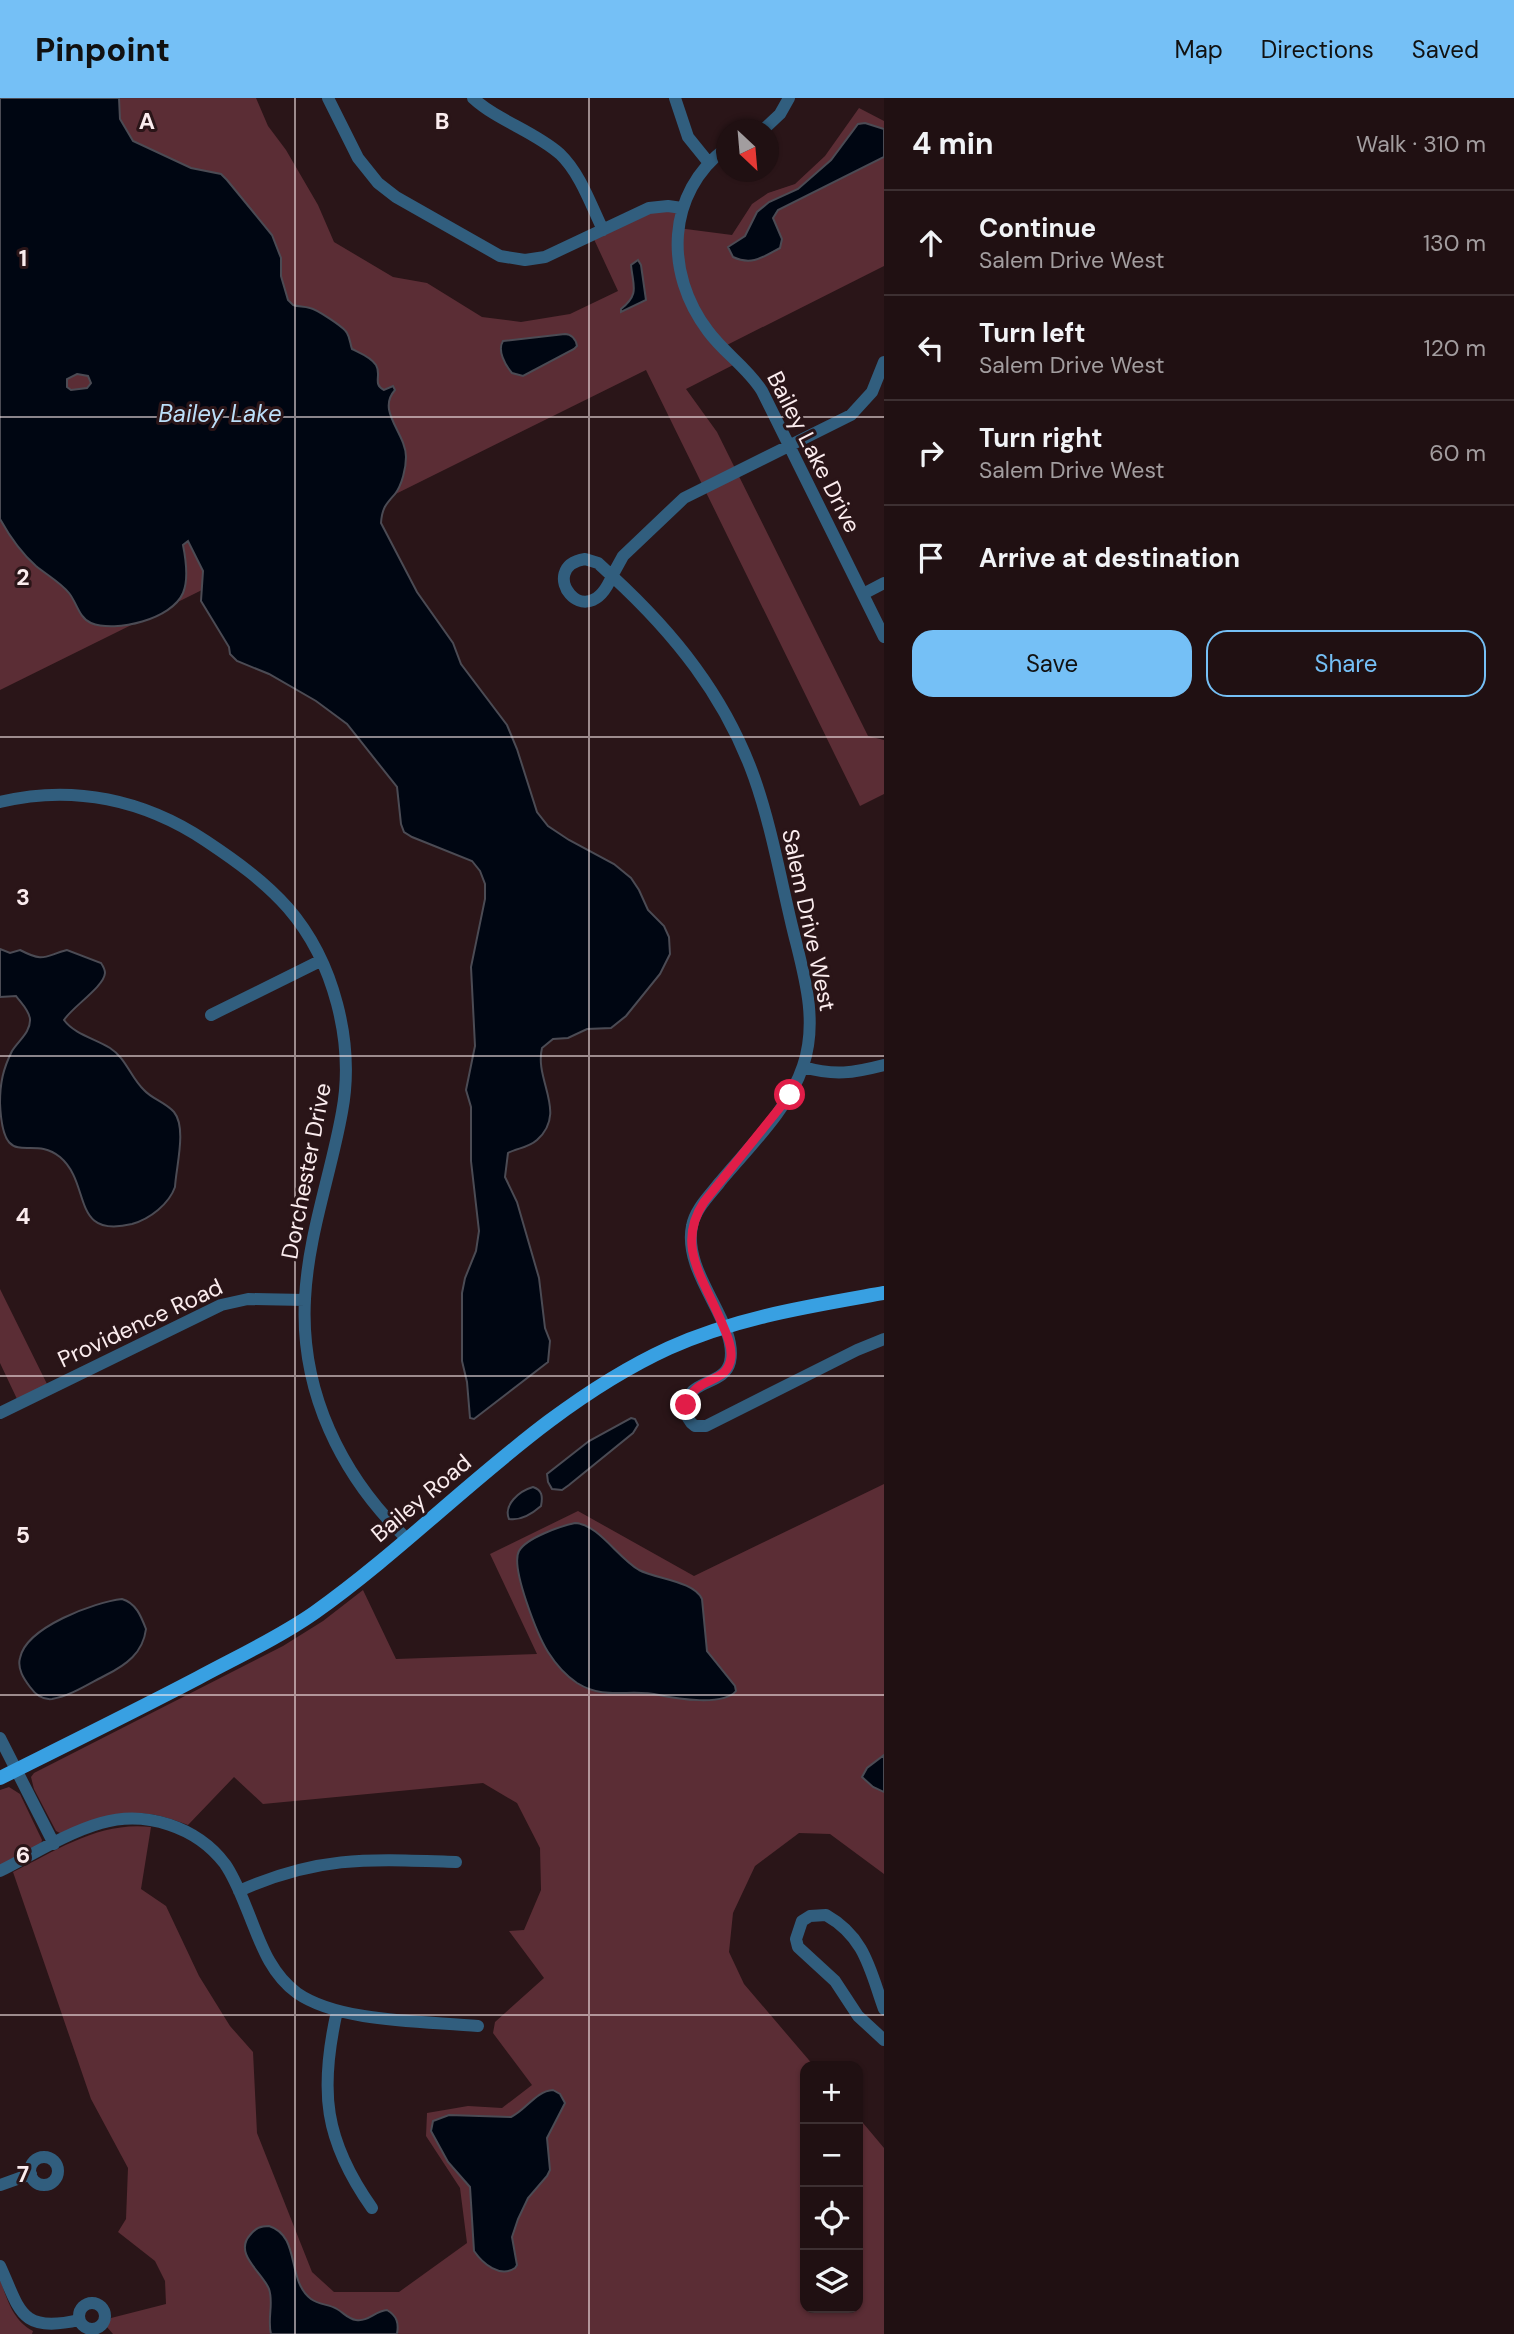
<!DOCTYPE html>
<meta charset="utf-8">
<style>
:root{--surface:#201012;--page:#28191b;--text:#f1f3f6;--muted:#a29d9f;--line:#3d3032;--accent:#75c0f6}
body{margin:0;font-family:"DM Sans",sans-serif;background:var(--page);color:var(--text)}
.controls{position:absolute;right:21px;bottom:21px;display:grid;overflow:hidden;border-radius:14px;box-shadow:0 2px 5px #0004}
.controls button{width:63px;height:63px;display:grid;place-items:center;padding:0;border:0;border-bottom:2px solid var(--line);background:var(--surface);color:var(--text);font:35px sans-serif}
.compass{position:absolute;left:716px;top:21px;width:63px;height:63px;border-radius:50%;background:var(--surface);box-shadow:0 2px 5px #0004;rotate:154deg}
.stop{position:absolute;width:21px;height:21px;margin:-16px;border:5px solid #e11d48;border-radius:50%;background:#fff}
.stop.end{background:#e11d48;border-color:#fff;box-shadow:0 2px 7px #0008}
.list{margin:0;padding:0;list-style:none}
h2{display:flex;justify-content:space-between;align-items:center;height:91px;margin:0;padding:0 28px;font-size:30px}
h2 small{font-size:23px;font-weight:400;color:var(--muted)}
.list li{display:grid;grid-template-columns:46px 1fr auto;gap:21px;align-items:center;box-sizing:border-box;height:105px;padding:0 28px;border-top:2px solid var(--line)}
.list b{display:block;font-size:26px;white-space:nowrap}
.list p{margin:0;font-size:23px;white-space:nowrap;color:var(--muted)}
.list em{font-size:23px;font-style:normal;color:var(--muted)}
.actions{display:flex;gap:14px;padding:21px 28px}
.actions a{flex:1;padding:16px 0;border:2px solid var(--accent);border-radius:21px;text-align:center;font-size:24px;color:var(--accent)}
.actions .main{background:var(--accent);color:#111}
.icon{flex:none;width:38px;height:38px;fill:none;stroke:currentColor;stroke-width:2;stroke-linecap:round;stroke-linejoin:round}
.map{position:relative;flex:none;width:884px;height:2236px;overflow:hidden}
header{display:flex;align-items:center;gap:42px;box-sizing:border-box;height:98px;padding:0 35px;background:var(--accent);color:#111}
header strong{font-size:33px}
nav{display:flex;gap:38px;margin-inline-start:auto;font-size:24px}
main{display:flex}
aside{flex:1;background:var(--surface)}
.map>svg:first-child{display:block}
.green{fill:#5b2d35}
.water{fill:#000612;stroke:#4b4b54;stroke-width:2;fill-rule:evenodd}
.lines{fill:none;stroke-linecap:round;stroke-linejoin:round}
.minor{stroke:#315e7e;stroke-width:12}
.major{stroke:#38a0e2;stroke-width:14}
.route{stroke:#e11d48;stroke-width:9}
.grid{fill:none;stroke:#fbecee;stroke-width:2;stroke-opacity:0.55}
.labels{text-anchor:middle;stroke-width:6;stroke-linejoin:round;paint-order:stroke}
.street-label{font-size:23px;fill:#fbecee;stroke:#2a1518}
.water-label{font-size:24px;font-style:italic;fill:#bcdff9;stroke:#2a1518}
.grid-label{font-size:23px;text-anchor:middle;font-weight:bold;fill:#fbecee;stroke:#2a1518;stroke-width:6;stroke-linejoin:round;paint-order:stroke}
</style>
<header>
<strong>Pinpoint</strong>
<nav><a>Map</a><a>Directions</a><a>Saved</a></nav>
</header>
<main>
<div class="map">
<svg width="884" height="2236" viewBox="0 0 884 2236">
<rect width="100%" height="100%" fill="#2a1518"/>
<!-- green -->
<path class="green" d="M60,0H256L268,28L286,52L318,107L334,144L393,179L427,185L482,219L521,224L570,216L618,193L592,137L644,112L682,110L678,130L732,137L752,106L768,95L795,86L825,58L859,10L884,23V168L723,249L739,264L686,291L717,334L868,638L884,642V696L860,708L646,272L0,592V30Z
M0,1191L47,1286L17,1301L0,1265Z
M884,1386V1776L830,1736L799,1735L755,1768L733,1815L729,1854L744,1886L814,1968H805V2210H858V2019L884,2050V2236H113L107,2229L111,2220L166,2206L165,2183L155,2163L118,2134L126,2121L128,2070L91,2001L13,1774C57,1752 100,1723 151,1729L141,1791L166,1808L199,1878L230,1928L253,1954L257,2035L312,2174L334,2194H399L467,2145L460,2090L426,2038L427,2015L468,2008L502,2010L532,1987L493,1935L495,1924L544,1880L509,1833L524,1832L541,1792L540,1750L517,1705L483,1685L263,1706L234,1679L188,1727C134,1705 113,1717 62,1736L56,1733L34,1691L31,1679L34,1675L283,1548L323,1523L363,1492L396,1561L537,1556L490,1456L578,1413L694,1478Z
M9,1689L20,1696L42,1742L41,1746L0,1768V1692Z
M0,2181C7,2201 13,2223 33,2233L32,2236H0Z"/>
<!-- water -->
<path class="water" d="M0,0H119L120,21L133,43L191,70L221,76L227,82L272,137L281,160V178L288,202L293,207C299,209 303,208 310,210C316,211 344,229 347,235C350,240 350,245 352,251C360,255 371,259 376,267C382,277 372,286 384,292L393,288L395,292C376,313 406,335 406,359C406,370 402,387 395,396C386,406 382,410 381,425L417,494L453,545L461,566L507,627L517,651L537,714L548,728L569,742L614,766L631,780L639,792L648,812L664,828L669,839L670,856L660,876L626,918L611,930L587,931L568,940L553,941L542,950C534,983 568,1014 537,1042C528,1050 517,1050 508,1055L505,1079L517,1104L539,1180L545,1230L550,1243L548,1264L474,1321L470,1320L467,1284L462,1263V1195L465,1180L476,1153L479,1133L471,1063V1009L466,992L475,948L471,869L485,801V786L480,773L472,763L412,739L404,734L401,726L397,689L347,626L316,603L269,576L237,563L230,556L229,549L201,503L203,473L188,443L183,447C186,462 189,481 183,495C172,521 116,535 91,525C79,520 77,505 69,495C61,485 47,477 36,468C21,455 10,439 0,421ZM77,276L88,278L91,285L87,290L71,292L67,289V281Z
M865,25L884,31V59L778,112L773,120L782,141L780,150C763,159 752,168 733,159L728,149L745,138L757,114L769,104L798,91L831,62L858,26Z
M638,162L641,167L646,202L621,214V211C640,196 633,188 631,167Z
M565,236C571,236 576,241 577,248L574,251L523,278L512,275C505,267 497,252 503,243Z
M0,851L10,855L20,852C45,865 44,858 67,852L101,865C103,868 105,872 105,875C104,889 72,909 64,922C74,936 96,941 110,950C126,960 131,980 144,992C152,1001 165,1004 174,1014C187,1030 176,1069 175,1089C169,1106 150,1121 132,1126C70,1141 92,1086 60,1059C30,1034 3,1077 0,1005C0,985 3,971 12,953C18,943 31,934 30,921C29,912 21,905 16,898L0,899Z
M631,1320L635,1321L638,1327L633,1335L569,1387L562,1392L552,1391L548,1384L547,1376L589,1343Z
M533,1389C542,1392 543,1398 541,1408C533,1415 521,1423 509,1421C503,1407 519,1393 533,1389Z
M575,1425C598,1426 618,1460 639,1472C656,1481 694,1483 702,1501L707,1553L735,1588L736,1593C724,1608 677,1601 659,1597C629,1590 606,1603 577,1585C565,1577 555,1565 548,1554C538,1538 510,1469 519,1453C526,1440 561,1428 575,1425Z
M122,1501C136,1505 141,1518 146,1531C143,1555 126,1567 106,1577C90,1585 71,1598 52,1601C43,1602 35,1596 30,1589C24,1581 17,1571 20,1560C26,1529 95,1504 122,1501Z
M884,1657V1694L873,1689L862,1679L867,1670Z
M553,1992L560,1996L565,2005L547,2040L550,2072L547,2078L528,2100L518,2121L512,2139L517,2167L515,2170C500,2180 483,2166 474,2153L470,2089L448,2064L431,2033L433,2023L449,2017L511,2019C526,2012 536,1993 553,1992Z
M269,2128C301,2138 286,2182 311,2201C319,2207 329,2206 337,2211C344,2215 348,2221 356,2222C368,2224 375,2213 387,2212C397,2218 399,2225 397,2236H271C267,2221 274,2205 269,2191C263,2175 233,2156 250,2137C256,2130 260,2128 269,2128Z"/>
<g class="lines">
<!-- minor -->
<path class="minor" d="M328,0L358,60L378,85L396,99L500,158L525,162L545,159L649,110L668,108L682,110
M473,0C498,23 534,33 560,56C580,75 591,107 603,132
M675,0L688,39L709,65
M763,32L780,16L789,0
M726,50C666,95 664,175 708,233C724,255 747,269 762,293L884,539
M884,264L872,294L851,317L684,400L623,458L612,478C674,535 725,598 754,679C771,727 780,778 792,828C803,874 819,921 803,968C789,1011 748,1050 720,1084C710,1097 695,1111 692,1128C682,1176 739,1225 730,1264C724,1289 686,1280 686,1310C686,1318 689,1324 695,1328H706L857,1252L884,1241
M585,461L598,465L612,478C586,541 535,469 585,461Z
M863,496L884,485
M0,704C73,686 145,702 206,743C236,763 264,783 288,810C334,863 355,945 342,1014C331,1076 308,1137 305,1201C300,1293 341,1378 407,1441
M211,917L320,863
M803,969C835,978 853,975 884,967
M0,1315L221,1207L248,1201L305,1202
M0,1640L54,1746
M0,1773C32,1757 66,1735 101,1725C146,1712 197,1729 225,1766C234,1779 240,1794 246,1809C259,1840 268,1874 297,1895C340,1925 426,1923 478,1928
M239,1793C319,1757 372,1761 456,1764
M884,1911C870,1872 865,1839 826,1817L810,1818L802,1823L796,1841L798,1849L835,1883L858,1918L884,1942
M337,1913C319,1993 324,2042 372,2110
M30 2073a14 14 0 1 1 28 0a14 14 0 1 1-28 0Z
M0,2087L31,2076
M0,2168C20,2211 19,2236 79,2222
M79 2218a13 13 0 1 1 26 0a13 13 0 1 1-26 0Z"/>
<!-- major -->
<path class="major" d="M0,1680C66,1647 133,1614 198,1580C237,1559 278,1540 314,1515C434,1430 534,1312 669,1250C738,1219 811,1208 884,1195"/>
</g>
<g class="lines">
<!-- route -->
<path class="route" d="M686,1307C695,1276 728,1288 731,1259C732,1247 726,1235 721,1223C704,1181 675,1148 704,1104L790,997"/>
</g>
<!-- grid -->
<path class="grid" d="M295,0V2236M589,0V2236M0,319H884M0,639H884M0,958H884M0,1278H884M0,1597H884M0,1917H884"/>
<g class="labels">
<!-- street labels -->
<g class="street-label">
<text transform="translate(814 354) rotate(63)" y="8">Bailey Lake Drive</text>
<text transform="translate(809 822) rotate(78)" y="8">Salem Drive West</text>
<text transform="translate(306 1073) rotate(-79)" y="8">Dorchester Drive</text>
<text transform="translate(140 1225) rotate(-25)" y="8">Providence Road</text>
<text transform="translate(421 1400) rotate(-40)" y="8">Bailey Road</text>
</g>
<!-- water labels -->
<g class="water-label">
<text x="220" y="324">Bailey Lake</text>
</g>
</g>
<g class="grid-label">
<text x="147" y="31">A</text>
<text x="442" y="31">B</text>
<text x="23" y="168">1</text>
<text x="23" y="487">2</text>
<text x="23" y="807">3</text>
<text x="23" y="1126">4</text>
<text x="23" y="1445">5</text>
<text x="23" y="1765">6</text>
<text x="23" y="2084">7</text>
</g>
</svg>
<div class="controls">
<button>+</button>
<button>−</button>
<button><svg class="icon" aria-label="locate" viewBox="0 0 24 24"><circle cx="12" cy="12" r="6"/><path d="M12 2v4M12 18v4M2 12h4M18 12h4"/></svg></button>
<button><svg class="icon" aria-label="layers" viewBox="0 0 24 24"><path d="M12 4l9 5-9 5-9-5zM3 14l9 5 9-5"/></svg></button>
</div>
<svg class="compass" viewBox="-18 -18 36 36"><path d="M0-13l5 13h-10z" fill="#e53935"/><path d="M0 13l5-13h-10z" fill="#a29d9f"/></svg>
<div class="stop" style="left:790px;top:997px"></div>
<div class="stop end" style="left:686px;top:1307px"></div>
</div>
<aside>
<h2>4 min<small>Walk · 310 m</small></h2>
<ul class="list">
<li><svg class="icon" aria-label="ahead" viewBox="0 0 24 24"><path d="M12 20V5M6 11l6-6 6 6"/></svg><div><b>Continue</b><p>Salem Drive West</p></div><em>130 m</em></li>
<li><svg class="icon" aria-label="left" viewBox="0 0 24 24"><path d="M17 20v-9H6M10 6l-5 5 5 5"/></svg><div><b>Turn left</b><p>Salem Drive West</p></div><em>120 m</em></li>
<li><svg class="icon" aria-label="right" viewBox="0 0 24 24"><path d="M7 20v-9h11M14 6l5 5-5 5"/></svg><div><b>Turn right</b><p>Salem Drive West</p></div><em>60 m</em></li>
<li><svg class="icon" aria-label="arrive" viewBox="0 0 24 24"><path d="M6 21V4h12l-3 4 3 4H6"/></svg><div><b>Arrive at destination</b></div></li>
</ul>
<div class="actions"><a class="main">Save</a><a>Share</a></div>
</aside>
</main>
